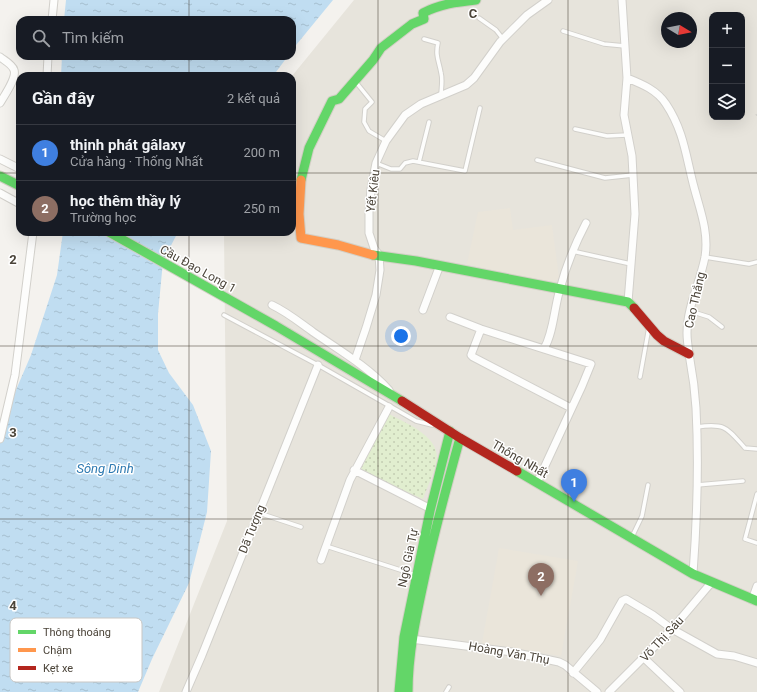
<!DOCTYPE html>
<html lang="vi">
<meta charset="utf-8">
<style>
:root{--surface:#171b24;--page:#242831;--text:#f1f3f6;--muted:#9ea1a6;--line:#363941;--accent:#ea580c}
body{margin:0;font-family:Roboto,sans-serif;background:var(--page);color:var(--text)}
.controls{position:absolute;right:12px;top:12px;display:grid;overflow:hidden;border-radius:8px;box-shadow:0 4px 16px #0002}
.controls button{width:36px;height:36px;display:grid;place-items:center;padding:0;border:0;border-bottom:1px solid var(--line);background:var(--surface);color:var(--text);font:20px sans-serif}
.compass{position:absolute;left:661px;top:12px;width:36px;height:36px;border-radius:50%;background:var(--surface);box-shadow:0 4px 16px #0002;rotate:100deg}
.you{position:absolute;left:401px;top:336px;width:14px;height:14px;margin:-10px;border:3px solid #fff;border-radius:50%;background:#1a73e8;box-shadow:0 0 0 6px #1a73e833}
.badge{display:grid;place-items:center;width:26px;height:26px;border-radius:50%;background:var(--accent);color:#fff;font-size:13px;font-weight:700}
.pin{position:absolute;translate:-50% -33px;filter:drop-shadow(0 1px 2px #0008)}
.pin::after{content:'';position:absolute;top:21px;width:14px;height:12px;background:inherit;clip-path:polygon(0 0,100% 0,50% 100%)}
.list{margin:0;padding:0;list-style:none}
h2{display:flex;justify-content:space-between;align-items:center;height:52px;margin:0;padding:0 16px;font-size:17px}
h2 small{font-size:13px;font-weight:400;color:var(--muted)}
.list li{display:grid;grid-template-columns:26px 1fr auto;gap:12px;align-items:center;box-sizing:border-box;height:56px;padding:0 16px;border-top:1px solid var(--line)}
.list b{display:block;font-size:15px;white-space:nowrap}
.list p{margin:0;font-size:13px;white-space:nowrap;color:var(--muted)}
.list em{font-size:13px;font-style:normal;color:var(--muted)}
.icon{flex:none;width:22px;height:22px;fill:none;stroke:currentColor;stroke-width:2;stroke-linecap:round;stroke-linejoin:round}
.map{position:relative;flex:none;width:757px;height:692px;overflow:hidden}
.search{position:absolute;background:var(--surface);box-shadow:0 4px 16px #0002;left:16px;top:16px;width:280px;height:44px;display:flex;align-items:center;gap:10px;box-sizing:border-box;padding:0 14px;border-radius:12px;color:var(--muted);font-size:15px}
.panel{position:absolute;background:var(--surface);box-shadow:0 4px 16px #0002;left:16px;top:72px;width:280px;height:164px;border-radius:12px}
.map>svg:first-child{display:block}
.residential{fill:#e7e4dc;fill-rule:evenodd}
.education{fill:#eae5da}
.park{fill:url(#park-dots)}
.water{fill:url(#water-ripples)}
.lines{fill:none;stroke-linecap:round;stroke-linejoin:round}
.lane-casing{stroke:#d2d0cb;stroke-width:5.5}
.street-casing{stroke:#d2d0cb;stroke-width:9}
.fast-casing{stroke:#d3cfc5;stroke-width:11}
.slow-casing{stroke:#d3cfc5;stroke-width:11}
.jam-casing{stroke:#d3cfc5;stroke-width:11}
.path{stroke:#d3d2cc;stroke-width:1.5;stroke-dasharray:2 2;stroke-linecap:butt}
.lane{stroke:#fdfdfc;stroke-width:3.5}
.street{stroke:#fdfdfc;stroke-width:7}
.fast{stroke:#63d668;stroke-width:9}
.slow{stroke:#ff974d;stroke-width:9}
.jam{stroke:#b3261e;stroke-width:9}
.grid{fill:none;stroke:#4b4439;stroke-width:1;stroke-opacity:0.55}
.labels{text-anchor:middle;stroke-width:3;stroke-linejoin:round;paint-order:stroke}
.street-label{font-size:12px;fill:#4b4439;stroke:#fff}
.water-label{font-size:13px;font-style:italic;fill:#2e7ab2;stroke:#fff}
.key{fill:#fff;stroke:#c9c7c4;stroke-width:1}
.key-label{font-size:11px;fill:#4b4439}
.grid-label{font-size:13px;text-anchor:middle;font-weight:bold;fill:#4b4439;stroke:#fff;stroke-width:3;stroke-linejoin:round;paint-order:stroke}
</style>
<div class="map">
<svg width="757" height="692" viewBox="0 0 757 692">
<defs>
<pattern id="park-dots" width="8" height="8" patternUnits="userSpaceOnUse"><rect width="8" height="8" fill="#e1eecf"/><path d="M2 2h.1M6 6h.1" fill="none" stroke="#c3cdb2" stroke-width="1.8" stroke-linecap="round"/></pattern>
<pattern id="water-ripples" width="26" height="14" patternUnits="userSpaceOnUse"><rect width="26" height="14" fill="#c0ddf1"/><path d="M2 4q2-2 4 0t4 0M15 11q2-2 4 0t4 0" fill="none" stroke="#a6bfcf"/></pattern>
</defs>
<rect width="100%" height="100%" fill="#f4f2ee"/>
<!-- residential -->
<path class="residential" d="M354,0H757V692H159L227,521L224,232H292V76ZM712,15H742V117H712ZM667,18H691V42H667Z"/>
<!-- education -->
<path class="education" d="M510,208L513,230L552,225L559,278L551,284L467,264L478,212Z
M499,548L578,561L561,656L482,643Z"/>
<!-- park -->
<path class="park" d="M389,414C407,424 443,437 436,464C433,476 427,487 423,499L360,471Z"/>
<!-- water -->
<path class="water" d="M66,0H333L292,50V20H64Z
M62,56H288L273,76H61Z
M63,232H178L163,261L158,314V350L169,373L193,405L211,451L207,512L189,583L152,659L138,692H0V427L31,355L57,275Z"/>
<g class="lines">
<defs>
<path id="lane" d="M479,18L496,30L503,39
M563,31L604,44L625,46
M424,39L438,43C435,56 439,61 441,73C443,80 441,89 441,95
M355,81L372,102L365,109L364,122L369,131L386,141
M575,129L607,136L627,135
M537,160L605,178L633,175
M419,162L429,122
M376,163L391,169H400L405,163L413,161L465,171L480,108
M572,251L631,264
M705,257L749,264L757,262
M690,311L709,317L722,327
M224,315L318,365L416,421L432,425
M640,377L649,327
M697,427C726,423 727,428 745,448L757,449
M697,485L743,481
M757,494L745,539L757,543
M259,513L301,527
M632,537L642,516L648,485
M326,546L416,575
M446,692L449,687"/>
<path id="street" d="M622,0L627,78L624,115L632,156L635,214L628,302
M52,20L54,0
M0,57C5,61 12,64 14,70C17,78 4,96 0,103
M47,76L48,56
M627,78C642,84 657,90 666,104C684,131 686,157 694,187C700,210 709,232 705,257C700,283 687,307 687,333C687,342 689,352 690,360C693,376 695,392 696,408C699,464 697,519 693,574
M0,159L20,169
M0,193L20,204
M272,305C287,312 299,322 313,332C339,350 367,366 389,390
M423,310L440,265
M450,317L481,329L591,364L582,386L537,483
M481,329L471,355L473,357L571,408
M544,349C554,331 554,308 560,289C566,266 575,244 586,223
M355,360L366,328L376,295L380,270L379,255L374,248L369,233V212L371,189L376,163L386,141L405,115L421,104L466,85L474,78L500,42L527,15L548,0
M0,439L15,375L33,232
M354,470L431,509
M321,560L350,480L389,407
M752,600L757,586
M411,639L512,652L559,662L565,665L597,692
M644,658L680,692
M573,673L600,640L622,601L626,599L653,615L672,629L717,654L734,656L757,663
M186,692L202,655L318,365
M609,692L672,629L711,583"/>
<path id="fast" d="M0,176L20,186
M301,180L309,148L332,101L339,99L373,60L381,48L412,24L424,19L423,13C440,4 457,2 476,0
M109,232L276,326L402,401
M373,255L416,261L628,302L634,308
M517,471L693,574L757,601
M399,692L404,637L430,511L450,431
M408,692C408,654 416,617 424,580C434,532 447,485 460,438"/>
<path id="slow" d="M301,180L299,214L301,238L338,245L373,255"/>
<path id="jam" d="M634,308L657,335L664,341L689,354
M402,401L460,438L517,471"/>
</defs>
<!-- lane casing -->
<use href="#lane" class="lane-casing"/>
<!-- street casing -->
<use href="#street" class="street-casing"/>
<!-- fast casing -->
<use href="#fast" class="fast-casing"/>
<!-- slow casing -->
<use href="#slow" class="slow-casing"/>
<!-- jam casing -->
<use href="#jam" class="jam-casing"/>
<!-- path -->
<path class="path" d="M756,114L757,116"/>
<!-- lane -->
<use href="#lane" class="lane"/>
<!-- street -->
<use href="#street" class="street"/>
<!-- fast -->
<use href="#fast" class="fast"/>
<!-- slow -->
<use href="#slow" class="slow"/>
<!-- jam -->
<use href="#jam" class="jam"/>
</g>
<!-- grid -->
<path class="grid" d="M189,0V20M378,0V692M568,0V692M189,56V76M0,173H20M292,173H757M189,232V692M0,346H757M0,519H757"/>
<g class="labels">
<!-- street labels -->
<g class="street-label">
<text transform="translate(373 191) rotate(-83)" y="4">Yết Kiêu</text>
<text transform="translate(198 269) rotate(29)" y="4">Cầu Đạo Long 1</text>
<text transform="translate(695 300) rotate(-77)" y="4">Cao Thắng</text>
<text transform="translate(520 459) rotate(30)" y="4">Thống Nhất</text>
<text transform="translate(252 529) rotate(-68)" y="4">Dã Tượng</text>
<text transform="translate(408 558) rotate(-78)" y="4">Ngô Gia Tự</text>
<text transform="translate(662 639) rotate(-47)" y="4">Võ Thị Sáu</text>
<text transform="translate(509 653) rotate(10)" y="4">Hoàng Văn Thụ</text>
</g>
<!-- water labels -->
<g class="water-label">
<text x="105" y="473">Sông Dinh</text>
</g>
</g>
<!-- legend -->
<rect x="10" y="618" width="132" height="64" rx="6" class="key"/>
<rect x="18" y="630" width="18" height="4" fill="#63d668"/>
<rect x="18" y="648" width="18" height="4" fill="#ff974d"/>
<rect x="18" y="666" width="18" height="4" fill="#b3261e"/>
<g class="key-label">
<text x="43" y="636">Thông thoáng</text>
<text x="43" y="654">Chậm</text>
<text x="43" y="672">Kẹt xe</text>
</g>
<g class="grid-label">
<text x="473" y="18">C</text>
<text x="13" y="264">2</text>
<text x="13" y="437">3</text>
<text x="13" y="610">4</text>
</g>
</svg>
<div class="controls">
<button>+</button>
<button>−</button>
<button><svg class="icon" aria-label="layers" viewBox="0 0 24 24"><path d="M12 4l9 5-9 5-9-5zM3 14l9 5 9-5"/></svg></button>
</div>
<svg class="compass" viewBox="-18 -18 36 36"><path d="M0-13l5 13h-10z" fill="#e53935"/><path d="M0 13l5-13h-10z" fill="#9ea1a6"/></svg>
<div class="you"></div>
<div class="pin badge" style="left:574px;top:502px;background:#3f7fe0">1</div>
<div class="pin badge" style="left:541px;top:596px;background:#8d6e63">2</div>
<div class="search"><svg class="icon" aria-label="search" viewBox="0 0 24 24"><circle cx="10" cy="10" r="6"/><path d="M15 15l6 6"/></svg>Tìm kiếm</div>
<section class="panel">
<h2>Gần đây<small>2 kết quả</small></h2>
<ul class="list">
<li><span class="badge" style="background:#3f7fe0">1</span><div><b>thịnh phát gâlaxy</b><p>Cửa hàng · Thống Nhất</p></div><em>200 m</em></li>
<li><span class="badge" style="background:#8d6e63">2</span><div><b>học thêm thầy lý</b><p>Trường học</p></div><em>250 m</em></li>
</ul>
</section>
</div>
